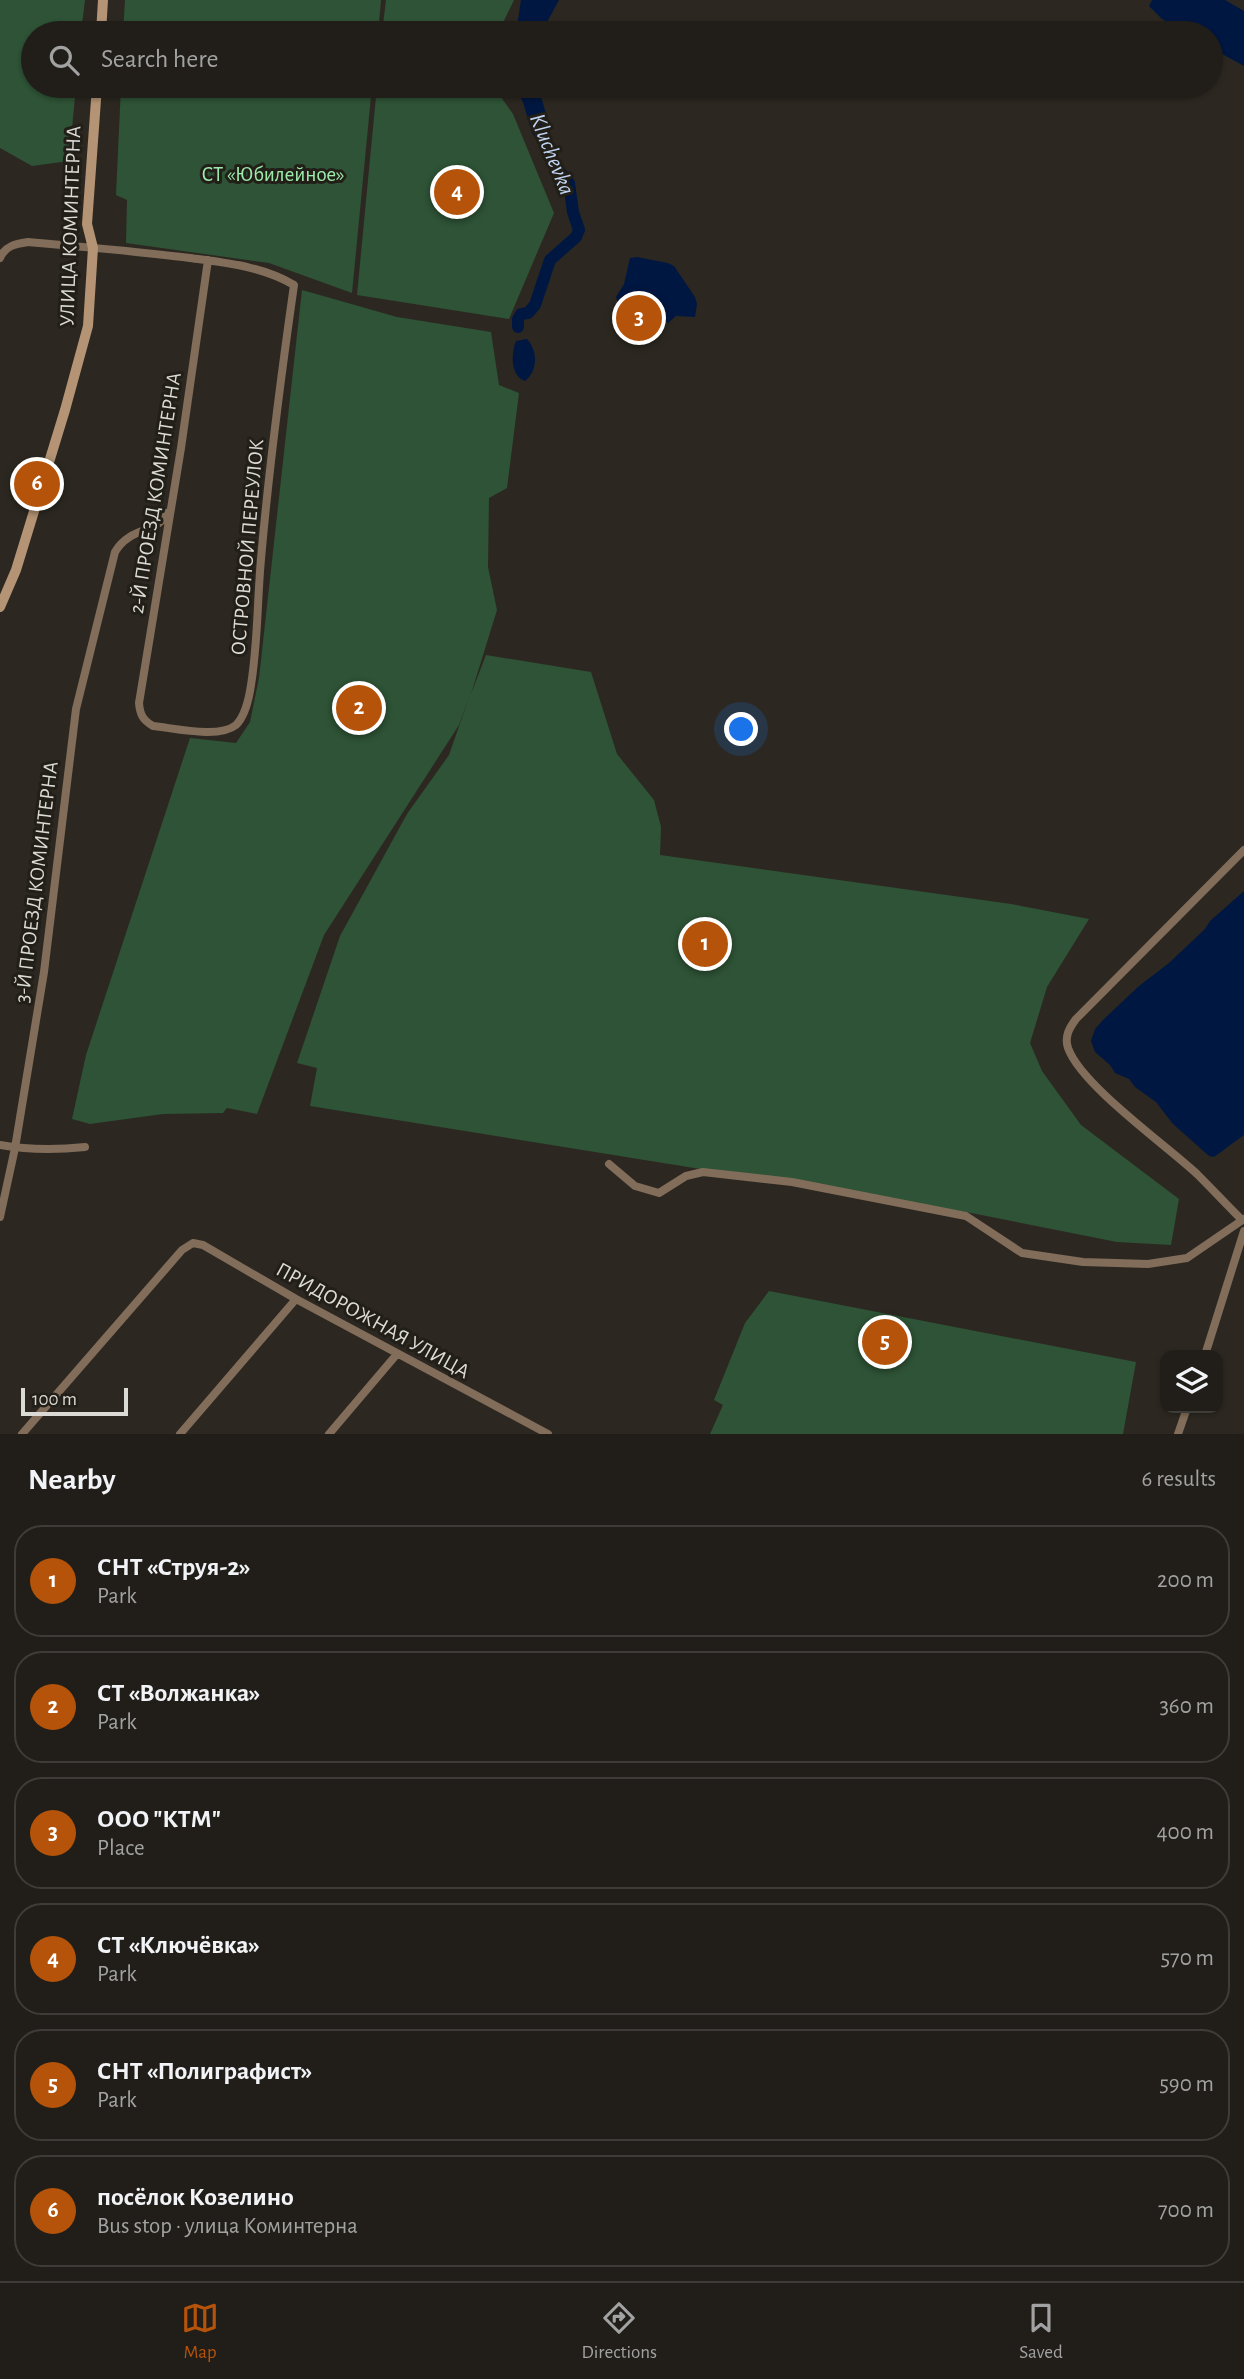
<!DOCTYPE html>
<meta charset="utf-8">
<style>
:root{--surface:#211e19;--page:#2d2b26;--text:#f1f3f6;--muted:#a2a2a2;--line:#3e3c38;--accent:#b45309}
body{margin:0;font-family:"Alegreya Sans",sans-serif;background:var(--page);color:var(--text)}
.controls{position:absolute;right:21px;bottom:21px;display:grid;overflow:hidden;border-radius:14px;box-shadow:0 2px 5px #0004}
.controls button{width:63px;height:63px;display:grid;place-items:center;padding:0;border:0;border-bottom:2px solid var(--line);background:var(--surface);color:var(--text);font:35px sans-serif}
.scale{position:absolute;left:21px;bottom:18px;width:107px;box-sizing:border-box;padding-left:7px;border:4px solid #dcdad5;border-top:0;font-size:19px;line-height:24px;white-space:nowrap;color:#dcdad5;-webkit-text-stroke:5px #221f18;paint-order:stroke}
.you{position:absolute;left:742px;top:730px;width:24px;height:24px;margin:-18px;border:5px solid #fff;border-radius:50%;background:#1a73e8;box-shadow:0 0 0 10px #1a73e833}
.badge{display:grid;place-items:center;width:46px;height:46px;border-radius:50%;background:var(--accent);color:#fff;font-size:23px;font-weight:700}
.pin{position:absolute;translate:-50% -50%;border:4px solid #fff;box-shadow:0 2px 7px #0006}
.list{margin:0;padding:0;list-style:none}
h2{display:flex;justify-content:space-between;align-items:center;height:91px;margin:0;padding:0 28px;font-size:30px}
h2 small{font-size:23px;font-weight:400;color:var(--muted)}
.list li{display:grid;grid-template-columns:46px 1fr auto;gap:21px;align-items:center;box-sizing:border-box;height:112px;margin:0 14px 14px;padding:0 14px;border:2px solid var(--line);border-radius:28px}
.list b{display:block;font-size:26px;white-space:nowrap}
.list p{margin:0;font-size:23px;white-space:nowrap;color:var(--muted)}
.list em{font-size:23px;font-style:normal;color:var(--muted)}
.icon{flex:none;width:38px;height:38px;fill:none;stroke:currentColor;stroke-width:2;stroke-linecap:round;stroke-linejoin:round}
.map{position:relative;flex:none;width:1244px;height:1434px;overflow:hidden}
.search{position:absolute;background:var(--surface);box-shadow:0 2px 5px #0004;left:21px;right:21px;top:21px;height:77px;display:flex;align-items:center;gap:18px;box-sizing:border-box;padding:0 24px;border-radius:38px;color:var(--muted);font-size:26px}
.sheet{height:847px;background:var(--surface)}
nav{display:flex;justify-content:space-around;align-items:center;box-sizing:border-box;height:98px;border-top:2px solid var(--line);background:var(--surface);font-size:19px;color:var(--muted)}
nav a{display:grid;justify-items:center;gap:4px}
nav .on{color:var(--accent)}
.map>svg:first-child{display:block}
.green{fill:#2e5336}
.water{fill:#001741}
.lines{fill:none;stroke-linecap:round;stroke-linejoin:round}
.river{stroke:#001741;stroke-width:12}
.street{stroke:#816d59;stroke-width:8}
.secondary{stroke:#b49474;stroke-width:10}
.labels{text-anchor:middle;stroke-width:6;stroke-linejoin:round;paint-order:stroke}
.park-label{font-size:21px;fill:#9debac;stroke:#221f18}
.street-label{font-size:21px;fill:#dcdad5;stroke:#221f18}
.water-label{font-size:23px;font-style:italic;fill:#c0d4f2;stroke:#221f18}
</style>
<div class="map">
<svg width="1244" height="1434" viewBox="0 0 1244 1434">
<rect width="100%" height="100%" fill="#2c2821"/>
<!-- green -->
<path class="green" d="M0,0H85L81,33H33V86H76L69,161L32,166L0,148Z
M125,0H381L378,33H123Z
M386,0H514L498,33H382Z
M121,86H372L352,293L269,263L126,243L127,200L116,195Z
M377,86H493L513,114L554,213L509,319L357,295Z
M302,290L397,317L491,332L499,385L519,393L507,488L489,498L488,567L497,610L471,694L486,655L591,672L617,754L654,800L661,827L660,855L1011,904L1089,919L1047,987L1030,1043L1042,1071L1081,1125L1179,1199L1171,1245L1117,1242L966,1212L310,1106L317,1068L297,1063L340,936L407,814L449,755L470,695L459,725L324,935L257,1114L227,1108L223,1113L163,1114L90,1124L72,1119L86,1055L190,738L236,743L250,722L259,678Z
M769,1291L1136,1362L1123,1434H710L723,1405L714,1400L745,1323Z"/>
<!-- water -->
<path class="water" d="M521,0H559L546,24V33H516Z
M1152,0H1225L1244,11V66L1211,48V33H1189L1162,19L1149,6Z
M513,86H538L548,121L554,165L532,133L523,102Z
M637,257L668,263L674,266L695,297L697,304L695,317L676,316L668,323L656,313L644,296C634,295 628,303 618,303L616,297L624,284L630,258Z
M527,339C538,351 538,371 525,381C510,375 511,354 516,341Z
M1244,891V1135L1214,1157L1209,1156L1173,1124L1156,1102L1135,1087L1129,1079L1115,1073L1110,1065L1095,1052L1091,1041L1095,1029L1104,1019L1139,986L1169,963L1205,929L1210,921Z"/>
<g class="lines">
<!-- river -->
<path class="river" d="M518,327V319L521,314L528,313L535,305L550,260L576,237L579,230L573,212L569,183L554,165L549,150"/>
<!-- street -->
<path class="street" d="M0,258C5,246 15,244 28,242C82,247 136,251 190,258C226,263 262,266 294,285C281,376 269,467 261,559C257,603 258,647 250,691C248,702 244,717 236,725C219,739 174,728 153,726C143,720 140,715 139,703L181,448L208,260
M0,1145C28,1150 57,1150 85,1147
M609,1164L635,1186L659,1193L686,1176L703,1172L792,1182L966,1216L1022,1253L1083,1262L1148,1264L1187,1258L1244,1219
M0,1217L15,1148L44,972L76,709L115,552C130,526 159,533 167,513
M1242,1220C1227,1205 1212,1189 1197,1174C1166,1145 1081,1085 1068,1048C1064,1036 1070,1027 1076,1019L1244,850
M1205,1355L1244,1231
M22,1434L182,1250L193,1243L203,1245L296,1299L548,1434
M180,1434L296,1299
M329,1434L397,1354
M1178,1434L1187,1408"/>
<!-- secondary -->
<path class="secondary" d="M101,33L103,0
M0,607L16,570L65,410L88,326L93,248L87,224L97,86"/>
</g>
<g class="labels">
<!-- park labels -->
<g class="park-label">
<text x="273" y="181">СТ «Юбилейное»</text>
</g>
<!-- street labels -->
<g class="street-label">
<text transform="translate(70 226) rotate(-88)" y="7">УЛИЦА КОМИНТЕРНА</text>
<text transform="translate(155 493) rotate(-81)" y="7">2-Й ПРОЕЗД КОМИНТЕРНА</text>
<text transform="translate(247 547) rotate(-85)" y="7">ОСТРОВНОЙ ПЕРЕУЛОК</text>
<text transform="translate(36 882) rotate(-83)" y="7">3-Й ПРОЕЗД КОМИНТЕРНА</text>
<text transform="translate(373 1320) rotate(29)" y="7">ПРИДОРОЖНАЯ УЛИЦА</text>
</g>
<!-- water labels -->
<g class="water-label">
<text transform="translate(553 154) rotate(68)" y="8">Kluchevka</text>
</g>
</g>
</svg>
<div class="controls">
<button><svg class="icon" aria-label="layers" viewBox="0 0 24 24"><path d="M12 4l9 5-9 5-9-5zM3 14l9 5 9-5"/></svg></button>
</div>
<div class="scale">100 m</div>
<div class="you"></div>
<div class="pin badge" style="left:705px;top:944px">1</div>
<div class="pin badge" style="left:359px;top:708px">2</div>
<div class="pin badge" style="left:639px;top:318px">3</div>
<div class="pin badge" style="left:457px;top:192px">4</div>
<div class="pin badge" style="left:885px;top:1342px">5</div>
<div class="pin badge" style="left:37px;top:484px">6</div>
<div class="search"><svg class="icon" aria-label="search" viewBox="0 0 24 24"><circle cx="10" cy="10" r="6"/><path d="M15 15l6 6"/></svg>Search here</div>
</div>
<section class="sheet">
<h2>Nearby<small>6 results</small></h2>
<ul class="list">
<li><span class="badge">1</span><div><b>СНТ «Струя-2»</b><p>Park</p></div><em>200 m</em></li>
<li><span class="badge">2</span><div><b>СТ «Волжанка»</b><p>Park</p></div><em>360 m</em></li>
<li><span class="badge">3</span><div><b>ООО &quot;КТМ&quot;</b><p>Place</p></div><em>400 m</em></li>
<li><span class="badge">4</span><div><b>СТ «Ключёвка»</b><p>Park</p></div><em>570 m</em></li>
<li><span class="badge">5</span><div><b>СНТ «Полиграфист»</b><p>Park</p></div><em>590 m</em></li>
<li><span class="badge">6</span><div><b>посёлок Козелино</b><p>Bus stop · улица Коминтерна</p></div><em>700 m</em></li>
</ul>
</section>
<nav>
<a class="on"><svg class="icon" aria-label="map" viewBox="0 0 24 24"><path d="M3 6l6-2 6 2 6-2v14l-6 2-6-2-6 2zM9 4v14M15 6v14"/></svg>Map</a>
<a><svg class="icon" aria-label="directions" viewBox="0 0 24 24"><path d="M12 3l9 9-9 9-9-9zM9 14v-3h6M13 9l2 2-2 2"/></svg>Directions</a>
<a><svg class="icon" aria-label="saved" viewBox="0 0 24 24"><path d="M7 4h10v16l-5-4-5 4z"/></svg>Saved</a>
</nav>
